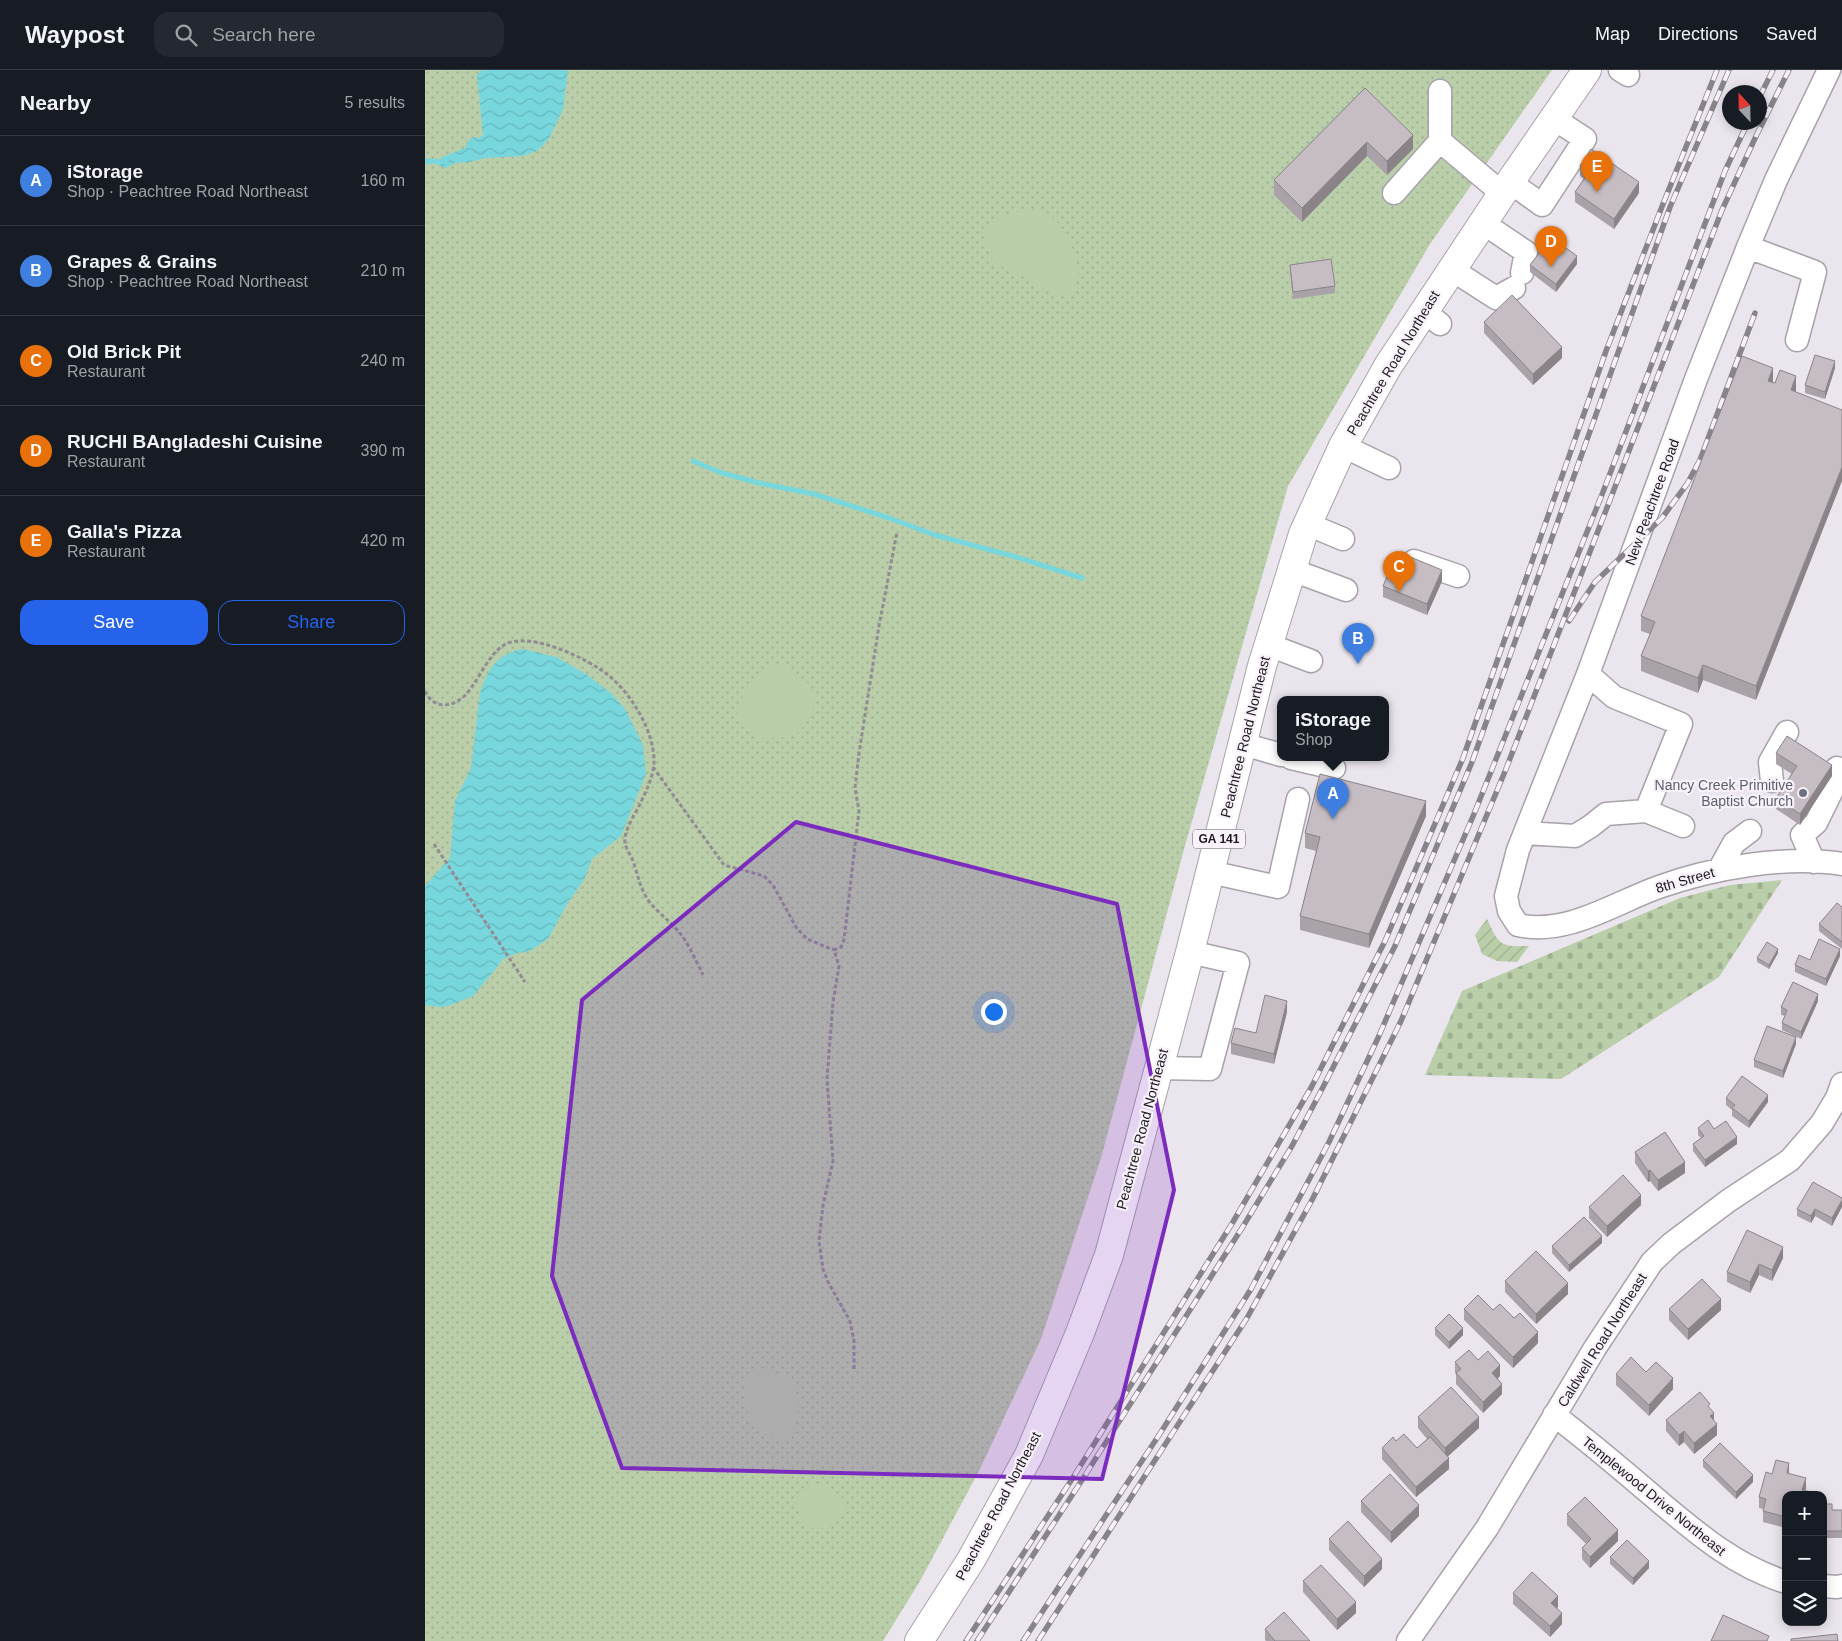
<!DOCTYPE html>
<meta charset="utf-8">
<style>
:root{--surface:#171b24;--page:#242831;--text:#f1f3f6;--muted:#9ea1a6;--line:#363941;--accent:#2563eb}
body{margin:0;font-family:Helvetica,sans-serif;background:var(--page);color:var(--text)}
.controls{position:absolute;right:15px;bottom:15px;display:grid;overflow:hidden;border-radius:10px;box-shadow:0 2px 12px #0003}
.controls button{width:45px;height:45px;display:grid;place-items:center;padding:0;border:0;border-bottom:1px solid var(--line);background:var(--surface);color:var(--text);font:25px sans-serif}
.compass{position:absolute;left:1297px;top:15px;width:45px;height:45px;border-radius:50%;background:var(--surface);box-shadow:0 2px 12px #0003;rotate:338deg}
.you{position:absolute;left:568px;top:941px;width:18px;height:18px;margin:-12px;border:4px solid #fff;border-radius:50%;background:#1a73e8;box-shadow:0 0 0 8px #1a73e833}
.badge{display:grid;place-items:center;width:32px;height:32px;border-radius:50%;background:var(--accent);color:#fff;font-size:16px;font-weight:700}
.pin{position:absolute;translate:-50% -41px;filter:drop-shadow(0 1px 2px #0008)}
.pin::after{content:'';position:absolute;top:26px;width:18px;height:15px;background:inherit;clip-path:polygon(0 0,100% 0,50% 100%)}
.popup{position:absolute;left:852px;top:626px;width:112px;height:65px;box-sizing:border-box;display:grid;place-content:center;border-radius:10px;background:var(--surface);filter:drop-shadow(0 1px 4px #0005);font-size:16px;white-space:nowrap;color:var(--muted)}
.popup b{font-size:19px;color:var(--text)}
.popup::after{content:'';position:absolute;left:50%;top:100%;margin-left:-10px;border:10px solid transparent;border-top-color:var(--surface)}
.list{margin:0;padding:0;list-style:none}
h2{display:flex;justify-content:space-between;align-items:center;height:65px;margin:0;padding:0 20px;font-size:21px}
h2 small{font-size:16px;font-weight:400;color:var(--muted)}
.list li{display:grid;grid-template-columns:32px 1fr auto;gap:15px;align-items:center;box-sizing:border-box;height:90px;padding:0 20px;border-top:1px solid var(--line)}
.list b{display:block;font-size:19px;white-space:nowrap}
.list p{margin:0;font-size:16px;white-space:nowrap;color:var(--muted)}
.list em{font-size:16px;font-style:normal;color:var(--muted)}
.actions{display:flex;gap:10px;padding:15px 20px}
.actions a{flex:1;padding:11px 0;border:1px solid var(--accent);border-radius:15px;text-align:center;font-size:18px;color:var(--accent)}
.actions .main{background:var(--accent);color:#fff}
.icon{flex:none;width:28px;height:28px;fill:none;stroke:currentColor;stroke-width:2;stroke-linecap:round;stroke-linejoin:round}
.map{position:relative;flex:none;width:1417px;height:1571px;overflow:hidden}
header{display:flex;align-items:center;gap:30px;box-sizing:border-box;height:70px;padding:0 25px;background:var(--surface);border-bottom:1px solid var(--line)}
header strong{font-size:24px}
nav{display:flex;gap:28px;margin-inline-start:auto;font-size:18px}
.search{width:350px;height:45px;background:var(--page);display:flex;align-items:center;gap:12px;box-sizing:border-box;padding:0 18px;border-radius:15px;color:var(--muted);font-size:19px}
main{display:flex}
aside{flex:1;background:var(--surface)}
.map>svg:first-child{display:block}
.grass{fill:url(#grass-dots)}
.cemetery{fill:url(#cemetery-stones)}
.park{fill:#b9cea9}
.garden{fill:url(#garden-furrows)}
.water{fill:url(#water-waves)}
.lines{fill:none;stroke-linecap:round;stroke-linejoin:round}
.stream{stroke:#78d7dd;stroke-width:5}
.minor-casing{stroke:#a8a2aa;stroke-width:25}
.highway-casing{stroke:#a8a2aa;stroke-width:30}
.path{stroke:#918c93;stroke-width:3;stroke-dasharray:4 2.5;stroke-linecap:butt}
.minor{stroke:#fff;stroke-width:22}
.highway{stroke:#fff;stroke-width:28}
.rail-casing{stroke:#88848a;stroke-width:5.5}
.rail{stroke:#f9f2fb;stroke-width:4;stroke-dasharray:11;stroke-linecap:butt}
.wall{fill:#a9a2a9}
.shaded-wall{fill:#8a8489}
.building{fill:#c5bcc4;stroke:#8a8489}
.marked{fill:#7b2cbf;fill-opacity:0.2;stroke:#7b2cbf;stroke-width:4;stroke-linejoin:round}
.worship-dot{fill:#6b7280;stroke:#f9f2fb;stroke-width:2}
.labels{text-anchor:middle;stroke-width:4.5;stroke-linejoin:round;paint-order:stroke}
.shield{fill:#f9f2fb;stroke:#5f5b60;stroke-width:1}
.shield-label{font-size:12px;font-weight:bold;fill:#1d1a1e}
.street-label{font-size:14px;fill:#1d1a1e;stroke:#f9f2fb}
.worship-label{font-size:14px;fill:#5b616d;stroke:#f9f2fb;text-anchor:end}
</style>
<header>
<strong>Waypost</strong>
<div class="search"><svg class="icon" aria-label="search" viewBox="0 0 24 24"><circle cx="10" cy="10" r="6"/><path d="M15 15l6 6"/></svg>Search here</div>
<nav><a>Map</a><a>Directions</a><a>Saved</a></nav>
</header>
<main>
<aside>
<h2>Nearby<small>5 results</small></h2>
<ul class="list">
<li><span class="badge" style="background:#3f7fe0">A</span><div><b>iStorage</b><p>Shop · Peachtree Road Northeast</p></div><em>160 m</em></li>
<li><span class="badge" style="background:#3f7fe0">B</span><div><b>Grapes &amp; Grains</b><p>Shop · Peachtree Road Northeast</p></div><em>210 m</em></li>
<li><span class="badge" style="background:#e8710a">C</span><div><b>Old Brick Pit</b><p>Restaurant</p></div><em>240 m</em></li>
<li><span class="badge" style="background:#e8710a">D</span><div><b>RUCHI BAngladeshi Cuisine</b><p>Restaurant</p></div><em>390 m</em></li>
<li><span class="badge" style="background:#e8710a">E</span><div><b>Galla's Pizza</b><p>Restaurant</p></div><em>420 m</em></li>
</ul>
<div class="actions"><a class="main">Save</a><a>Share</a></div>
</aside>
<div class="map">
<svg width="1417" height="1571" viewBox="0 0 1417 1571">
<defs>
<pattern id="grass-dots" width="8" height="8" patternUnits="userSpaceOnUse" patternTransform="scale(1.25)"><rect width="8" height="8" fill="#b9cea9"/><path d="M2 2h.1M6 6h.1" fill="none" stroke="#9fb091" stroke-width="1.8" stroke-linecap="round"/></pattern>
<pattern id="cemetery-stones" width="16" height="16" patternUnits="userSpaceOnUse" patternTransform="scale(1.25)"><rect width="16" height="16" fill="#b9cea9"/><path d="M2 7V4a2 2 0 0 1 4 0v3zM10 15v-3a2 2 0 0 1 4 0v3z" fill="#9fb091"/></pattern>
<pattern id="garden-furrows" width="10" height="10" patternUnits="userSpaceOnUse" patternTransform="scale(1.25)"><rect width="10" height="10" fill="#b9cea9"/><path d="M-1 1l2-2M0 10L10 0M9 11l2-2" fill="none" stroke="#9fb091"/></pattern>
<pattern id="water-waves" width="16" height="10" patternUnits="userSpaceOnUse" patternTransform="scale(1.25)"><rect width="16" height="10" fill="#78d7dd"/><path d="M0 5q4-4 8 0t8 0" fill="none" stroke="#67b8bd"/></pattern>
</defs>
<rect width="100%" height="100%" fill="#ebe5ee"/>
<!-- grass -->
<path class="grass" d="M0,0H1127L1005,174L863,416L761,772L676,1088L616,1269L555,1399L495,1511L458,1571H0Z"/>
<!-- cemetery -->
<path class="cemetery" d="M1357,810L1294,907L1136,1009L1000,1005L1037,921L1255,828L1305,815Z"/>
<!-- park -->
<path class="park" d="M614,139C629,143 637,159 644,171C654,187 662,228 632,224C620,223 612,213 602,208C575,194 562,197 560,161C575,142 591,142 614,139Z
M352,595L362,598L382,612L390,624V633L381,653L372,663L360,667L337,668L326,664L316,655L312,643L313,634L331,608L338,600L346,596Z
M335,1299C345,1300 358,1303 364,1310C378,1326 375,1356 360,1368C334,1372 323,1353 320,1330C319,1322 319,1310 324,1304C327,1300 331,1300 335,1299Z
M384,1413C400,1415 414,1421 423,1435C412,1451 392,1472 377,1448C373,1443 370,1436 372,1429C373,1422 379,1418 384,1413Z"/>
<!-- garden -->
<path class="garden" d="M1062,849C1074,875 1075,877 1104,876L1092,892L1072,891L1057,884L1050,865Z"/>
<!-- water -->
<path class="water" d="M57,0H143L138,39L124,69L112,81L97,86L60,88L45,92L30,93L21,98L13,95L17,87L40,78L44,70L49,67L54,68L58,65L52,5Z
M97,579L131,587L161,604L187,624L200,639L218,675L221,704L196,766L167,789L160,808L142,834L123,869L105,881L92,883L78,889L70,900L48,926L23,936L13,937L0,935V816L25,788L30,731L46,698L55,623C63,599 71,585 97,579Z"/>
<g class="lines">
<!-- stream -->
<path class="stream" d="M0,91L21,92
M268,391L297,403L334,413L389,424L464,448L510,465L591,487L657,508"/>
<defs>
<path id="minor" d="M1195,0L1203,5
M1404,0L1351,110L1323,177L1271,309L1163,604L1093,780L1081,826L1084,841L1093,855C1142,866 1189,833 1234,817C1287,798 1360,785 1417,794
M1015,71V21
M1085,112L1117,135L1160,69L1128,48
M969,123L1015,71L1078,124
M1058,153L1101,182L1097,203
M1323,177L1390,202L1372,270
M1026,199L1071,228L1089,218
M1000,242L1015,254
M918,376L964,398
M882,454L918,469
M989,491L1033,506
M867,500L921,520
M844,575L886,591
M1163,604L1189,627L1256,654L1221,741L1258,756
M818,674L856,685
M866,688L909,698
M1347,711L1345,692L1362,662
M1100,763L1150,766L1166,756L1181,744L1221,741
M1389,792L1377,765L1391,753L1415,704L1412,698
M1294,800L1309,773L1325,761
M785,802L853,817L873,729
M733,998L785,999L813,893L765,882
M1129,1345C1166,1373 1201,1403 1236,1433C1274,1465 1312,1497 1361,1512
M1398,1516L1412,1517L1417,1516
M983,1571L1062,1458L1170,1278L1227,1192L1246,1174L1303,1131L1365,1090L1397,1053L1412,1028L1417,1014"/>
<path id="highway" d="M494,1571L546,1490L604,1385L655,1263L684,1185L765,882L837,596L878,464L918,376L963,296L1085,112L1162,0"/>
</defs>
<!-- minor casing -->
<use href="#minor" class="minor-casing"/>
<!-- highway casing -->
<use href="#highway" class="highway-casing"/>
<!-- path -->
<path class="path" d="M0,621C7,637 23,639 37,628C52,616 61,586 79,575C103,560 164,589 183,605C206,623 230,662 229,693C228,707 222,719 216,732C211,743 198,761 200,774C202,780 206,786 208,791C214,808 216,825 230,838C238,847 247,853 254,862C264,874 271,891 278,905
M228,697L299,795L339,806L348,815L371,857L382,869L409,880
M9,774L100,912
M429,1299V1271L425,1251L403,1212L398,1199L394,1171L398,1135L408,1091L402,1009L408,932L414,896L409,880L416,877L419,870L434,741L430,718L434,683L454,556L472,462"/>
<!-- minor -->
<use href="#minor" class="minor"/>
<!-- highway -->
<use href="#highway" class="highway"/>
<defs>
<path id="rail" d="M1334,28L1348,0
M1144,551L1170,512L1237,448L1262,414L1275,390L1330,243
M541,1571L649,1406L808,1152L887,1016L960,871L1038,688L1181,281L1238,134L1292,0
M552,1571L657,1410L817,1158L867,1076L896,1021L970,876L1047,692L1245,137L1304,0
M598,1571L736,1362L826,1219L904,1072L953,968L1049,744L1178,422L1300,101L1323,52
M613,1571L822,1248L887,1130L976,951L1081,699L1297,140L1332,64L1364,0"/>
</defs>
<!-- rail casing -->
<use href="#rail" class="rail-casing"/>
<!-- rail -->
<use href="#rail" class="rail"/>
</g>
<!-- wall -->
<path class="wall" d="M940,18L988,79L962,105L942,86L877,152L849,125V110Z
M1155,96L1214,123L1189,159L1150,132V122L1159,109L1155,106Z
M1152,194L1131,222L1105,202V195Z
M865,195L910,216V223L868,229L865,202Z
M1059,252L1137,288L1108,315L1059,263Z
M1410,298L1400,329L1380,323V315Z
M1348,313L1371,320L1331,630L1278,610L1273,623L1216,601V586L1225,564L1216,561V546Z
M1017,511L1002,545L958,527V516Z
M1351,683L1407,706L1375,755L1351,739V728L1367,704L1351,694Z
M1001,746L944,878L875,860V846L891,781L880,778V763Z
M1417,837V879L1394,861V854Z
M1353,883L1344,899L1332,892V888Z
M1415,886L1401,916L1370,902V895L1385,890Z
M1393,931L1376,969L1357,960V953L1360,946L1356,945V937Z
M862,942L849,994L806,984V973L831,963Z
M1371,974L1358,1008L1329,997V990Z
M1301,1028L1343,1032L1324,1058L1307,1046V1040L1301,1035Z
M1273,1058L1289,1059L1312,1074L1280,1097L1268,1081V1074L1276,1068L1273,1065Z
M1210,1082L1260,1103L1233,1121L1225,1111L1223,1112L1210,1093Z
M1417,1128L1407,1156L1390,1146L1386,1153L1372,1146V1139Z
M1216,1135L1182,1167L1164,1148V1137Z
M1177,1173L1144,1202L1127,1183V1176Z
M1358,1188L1347,1211L1334,1205L1325,1223L1302,1212V1202Z
M1080,1211L1143,1224L1111,1254L1080,1222Z
M1039,1239L1068,1240L1113,1273L1088,1298L1039,1250Z
M1244,1239L1296,1240L1263,1270L1244,1250Z
M1010,1258L1038,1265L1024,1279L1010,1265Z
M1053,1290L1075,1306L1073,1308L1077,1324L1058,1343L1031,1314V1304L1030,1303V1292Z
M1221,1302L1248,1319L1224,1346L1191,1315V1304Z
M1285,1339L1289,1350L1292,1365L1269,1384L1259,1372L1254,1376L1241,1361V1350Z
M993,1347L1054,1358L1023,1386L1024,1399L991,1427L957,1389V1378H992L1002,1369L993,1358Z
M1278,1390L1328,1412L1311,1429L1278,1397Z
M1364,1403L1381,1418L1380,1420L1387,1425H1361V1458L1338,1452V1439L1334,1438V1427L1347,1404Z
M936,1431L994,1446L966,1473L936,1442Z
M1398,1434L1407,1440H1417V1468H1398Z
M1142,1444L1193,1471L1165,1498L1157,1489V1478L1161,1474L1142,1455Z
M904,1469L957,1499L939,1517L904,1480Z
M1185,1487L1224,1498L1208,1515L1185,1494Z
M878,1511L931,1543L912,1560L878,1522Z
M1088,1523L1133,1537L1132,1538L1137,1554L1125,1567L1088,1534Z
M840,1559L885,1571H841L840,1570Z"/>
<!-- shaded-wall -->
<path class="shaded-wall" d="M988,65V79L962,105V91Z
M942,72V86L877,152V138Z
M1214,112V123L1189,159V149Z
M1152,186V194L1131,222V214Z
M1137,277V288L1108,315V304Z
M1410,291V298L1400,329V322Z
M1348,298V312L1343,325V311Z
M1371,306V320L1366,335V320Z
M1417,397V411L1331,630V616Z
M1017,500V511L1002,545V534Z
M1278,595V610L1273,623V608Z
M1407,695V706L1375,755V744Z
M1001,731V746L944,878V864Z
M1353,879V883L1344,899V895Z
M1415,879V886L1401,916V909Z
M1393,924V931L1376,969V962Z
M862,931V942L849,994V984Z
M1371,967V974L1358,1008V1001Z
M1343,1025V1032L1324,1058V1051Z
M1312,1067V1074L1280,1097V1090Z
M1260,1092V1103L1233,1121V1110Z
M1225,1100V1111L1223,1112V1101Z
M1216,1125V1135L1182,1167V1156Z
M1417,1130V1137L1407,1156V1148Z
M1390,1139V1146L1386,1153V1146Z
M1177,1166V1173L1144,1202V1195Z
M1358,1177V1188L1347,1211V1200Z
M1334,1194V1205L1325,1223V1212Z
M1143,1213V1224L1111,1254V1244Z
M1296,1229V1240L1263,1270V1259Z
M1038,1258V1265L1024,1279V1272Z
M1113,1262V1273L1088,1298V1287Z
M1075,1295V1306L1067,1314V1303Z
M1248,1308V1319L1224,1346V1335Z
M1077,1314V1324L1058,1343V1332Z
M1289,1343V1354L1285,1346Z
M1054,1347V1358L1020,1389V1378Z
M1292,1354V1365L1269,1384V1373Z
M1259,1361V1372L1254,1376V1365Z
M1024,1388V1399L991,1427V1417Z
M1364,1393V1404L1362,1403Z
M1328,1405V1412L1311,1429V1422Z
M1381,1408V1418L1379,1425L1377,1420Z
M994,1435V1446L966,1473V1462Z
M1193,1460V1471L1165,1498V1487Z
M957,1489V1499L939,1517V1506Z
M1224,1491V1498L1208,1515V1508Z
M1133,1526V1537L1126,1544V1533Z
M931,1532V1543L912,1560V1549Z
M1137,1543V1554L1125,1567V1556Z"/>
<!-- building -->
<path class="building" d="M940,18L988,65L962,91L942,72L877,138L849,110Z
M1166,79L1214,112L1189,149L1150,122L1164,102L1155,96Z
M1126,167L1152,186L1131,214L1105,195Z
M906,189L910,216L868,222L865,195Z
M1087,225L1137,277L1108,304L1059,252Z
M1390,285L1410,291L1400,322L1380,315Z
M1317,286L1348,298L1343,311L1350,313L1355,300L1371,306L1366,320L1417,340V397L1331,616L1278,595L1273,608L1216,586L1230,552L1216,546Z
M973,482L1017,500L1002,534L958,516Z
M1362,666L1407,695L1375,744L1351,728L1372,696L1351,683Z
M895,704L1001,731L944,864L875,846L895,767L880,763Z
M1412,833L1417,837V872L1394,854Z
M1394,869L1415,879L1401,909L1370,895L1374,885L1385,890Z
M1342,872L1353,879L1344,895L1332,888Z
M1368,912L1393,924L1376,962L1357,953L1362,940L1356,937Z
M840,925L862,931L849,984L806,973L810,958L831,963Z
M1342,956L1371,967L1358,1001L1329,990Z
M1317,1006L1343,1025L1324,1051L1307,1038L1310,1035L1301,1028Z
M1283,1050L1289,1059L1301,1051L1312,1067L1280,1090L1268,1074L1279,1066L1273,1058Z
M1240,1062L1260,1092L1233,1110L1225,1100L1223,1101L1210,1082Z
M1198,1105L1216,1125L1182,1156L1164,1137Z
M1388,1112L1417,1128V1130L1407,1148L1390,1139L1386,1146L1372,1139Z
M1159,1147L1177,1166L1144,1195L1127,1176Z
M1322,1160L1358,1177L1347,1200L1334,1194L1325,1212L1302,1202Z
M1111,1181L1143,1213L1111,1244L1080,1211Z
M1277,1209L1296,1229L1263,1259L1244,1239Z
M1053,1225L1068,1240L1075,1234L1089,1248L1095,1243L1113,1262L1088,1287L1039,1239Z
M1024,1244L1038,1258L1024,1272L1010,1258Z
M1044,1280L1053,1290L1063,1281L1075,1295L1067,1303L1077,1314L1058,1332L1031,1303L1036,1299L1030,1292Z
M1206,1287L1221,1302L1231,1292L1248,1308L1224,1335L1191,1304Z
M1026,1317L1054,1347L1020,1378L993,1347Z
M1275,1322L1285,1334L1283,1336L1289,1343L1285,1346L1292,1354L1269,1373L1259,1361L1254,1365L1241,1350Z
M979,1364L992,1378L1005,1367L1024,1388L991,1417L957,1378L968,1367L971,1371Z
M1295,1373L1328,1405L1311,1422L1278,1390Z
M1351,1390L1364,1393L1362,1403L1381,1408L1377,1420L1387,1422V1425H1361V1447L1338,1441L1341,1429L1334,1427L1341,1402L1347,1404Z
M965,1404L994,1435L966,1462L936,1431Z
M1160,1427L1193,1460L1165,1487L1157,1478L1166,1469L1142,1444Z
M1398,1434H1407V1440H1417V1461H1398Z
M923,1451L957,1489L939,1506L904,1469Z
M1202,1470L1224,1491L1208,1508L1185,1487Z
M896,1495L931,1532L912,1549L878,1511Z
M1107,1502L1133,1526L1126,1533L1137,1543L1125,1556L1088,1523Z
M859,1542L885,1571H850L840,1559Z
M1298,1545L1344,1566L1342,1571H1286Z
M1412,1564L1413,1571H1366V1569Z"/>
<!-- marked area -->
<path class="marked" d="M371,752L692,834L749,1120L677,1409L197,1398L127,1206L157,930Z"/>
<!-- markers -->
<circle class="worship-dot" cx="1378" cy="723" r="5"/>
<g class="labels">
<!-- shield labels -->
<rect class="shield" x="768" y="759.5" width="52" height="19" rx="4"/>
<g class="shield-label">
<text x="794" y="773">GA 141</text>
</g>
<!-- street labels -->
<g class="street-label">
<text transform="translate(968 293) rotate(-59)" y="5">Peachtree Road Northeast</text>
<text transform="translate(1227 432) rotate(-70)" y="5">New Peachtree Road</text>
<text transform="translate(820 667) rotate(-76)" y="5">Peachtree Road Northeast</text>
<text transform="translate(1260 810) rotate(-16)" y="5">8th Street</text>
<text transform="translate(717 1059) rotate(-75)" y="5">Peachtree Road Northeast</text>
<text transform="translate(1177 1270) rotate(-58)" y="5">Caldwell Road Northeast</text>
<text transform="translate(1229 1426) rotate(39)" y="5">Templewood Drive Northeast</text>
<text transform="translate(573 1436) rotate(-62)" y="5">Peachtree Road Northeast</text>
</g>
<!-- worship labels -->
<g class="worship-label">
<text x="1368" y="720">Nancy Creek Primitive<tspan x="1368" dy="16">Baptist Church</tspan></text>
</g>
</g>
</svg>
<div class="controls">
<button>+</button>
<button>−</button>
<button><svg class="icon" aria-label="layers" viewBox="0 0 24 24"><path d="M12 4l9 5-9 5-9-5zM3 14l9 5 9-5"/></svg></button>
</div>
<svg class="compass" viewBox="-18 -18 36 36"><path d="M0-13l5 13h-10z" fill="#e53935"/><path d="M0 13l5-13h-10z" fill="#9ea1a6"/></svg>
<div class="you"></div>
<div class="pin badge" style="left:908px;top:749px;background:#3f7fe0">A</div>
<div class="popup"><b>iStorage</b>Shop</div>
<div class="pin badge" style="left:933px;top:594px;background:#3f7fe0">B</div>
<div class="pin badge" style="left:974px;top:522px;background:#e8710a">C</div>
<div class="pin badge" style="left:1126px;top:197px;background:#e8710a">D</div>
<div class="pin badge" style="left:1172px;top:122px;background:#e8710a">E</div>
</div>
</main>
